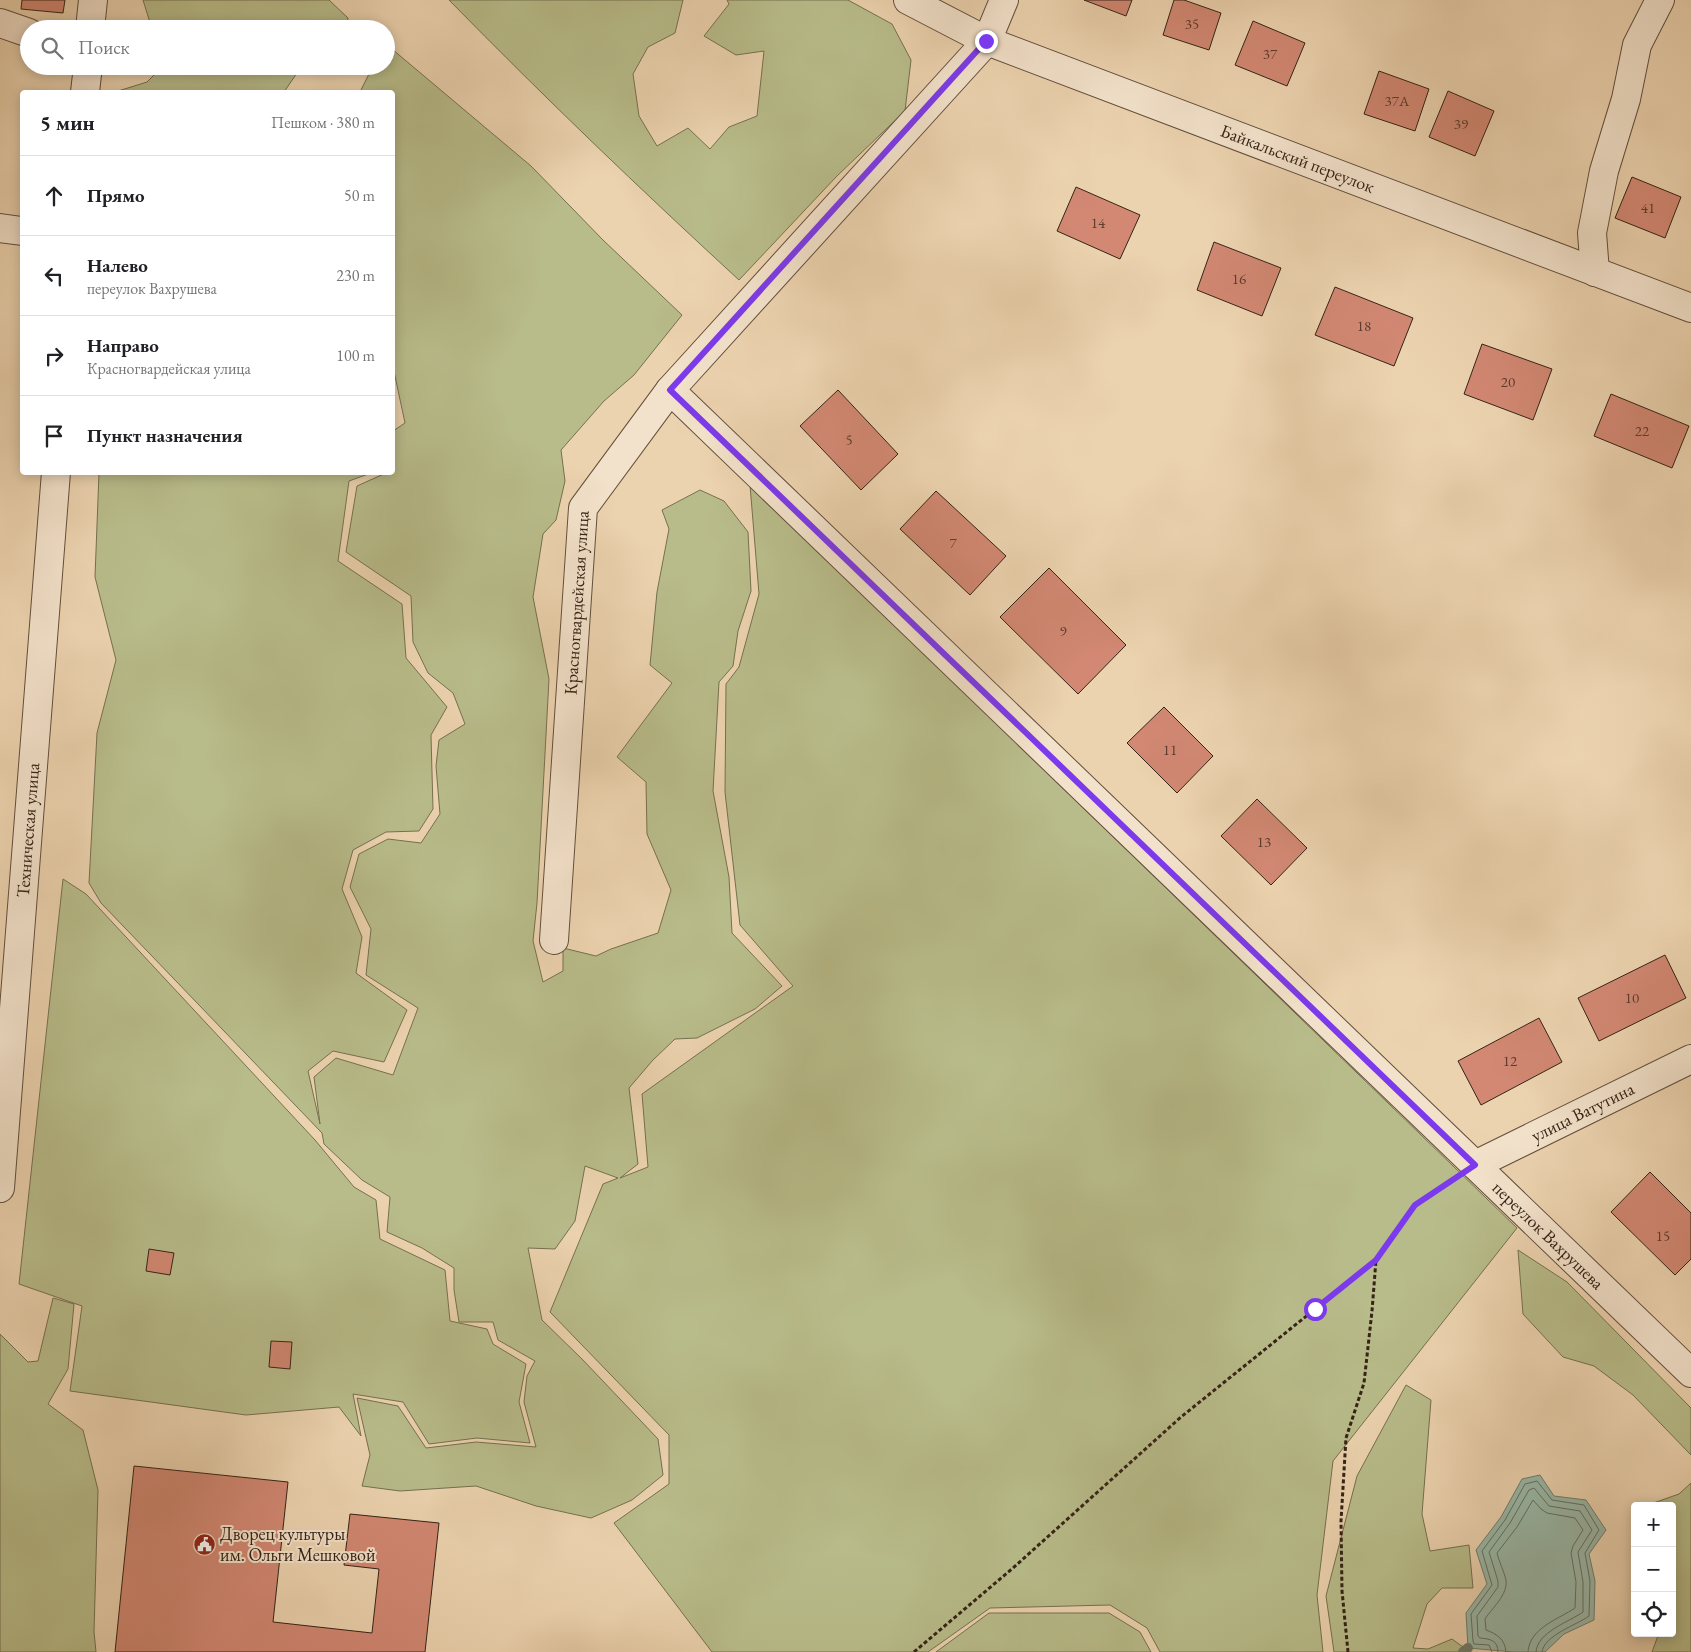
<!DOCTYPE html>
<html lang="ru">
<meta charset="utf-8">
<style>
:root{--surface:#fff;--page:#f6f6f6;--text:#202124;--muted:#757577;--line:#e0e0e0}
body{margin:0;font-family:"EB Garamond",serif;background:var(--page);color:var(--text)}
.controls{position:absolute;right:15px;bottom:15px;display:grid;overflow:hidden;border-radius:5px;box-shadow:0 2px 12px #0003}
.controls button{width:45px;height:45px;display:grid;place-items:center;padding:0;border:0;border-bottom:1px solid var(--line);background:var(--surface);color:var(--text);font:25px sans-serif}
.stop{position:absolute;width:15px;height:15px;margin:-11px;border:4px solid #7c3aed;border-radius:50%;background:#fff}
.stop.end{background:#7c3aed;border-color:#fff;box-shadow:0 1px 5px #0008}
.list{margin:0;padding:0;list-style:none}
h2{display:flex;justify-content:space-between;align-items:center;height:65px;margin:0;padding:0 20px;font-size:21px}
h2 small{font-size:16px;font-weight:400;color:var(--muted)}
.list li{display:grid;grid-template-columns:32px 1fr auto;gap:15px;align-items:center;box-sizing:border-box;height:80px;padding:0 20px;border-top:1px solid var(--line)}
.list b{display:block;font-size:19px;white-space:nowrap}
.list p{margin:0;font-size:16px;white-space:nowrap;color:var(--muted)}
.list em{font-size:16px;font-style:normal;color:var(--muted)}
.icon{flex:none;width:28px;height:28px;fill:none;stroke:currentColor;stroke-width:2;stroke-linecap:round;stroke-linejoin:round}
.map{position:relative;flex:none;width:1691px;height:1652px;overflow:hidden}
.search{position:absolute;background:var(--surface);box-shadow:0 2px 12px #0003;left:20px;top:20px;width:375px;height:55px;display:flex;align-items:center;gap:12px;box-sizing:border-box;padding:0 18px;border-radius:28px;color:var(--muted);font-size:19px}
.panel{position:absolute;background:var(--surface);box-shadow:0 2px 12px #0003;left:20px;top:90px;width:375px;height:385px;border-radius:5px}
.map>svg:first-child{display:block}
.green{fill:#b8bc8a;stroke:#767050}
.water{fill:#99b8a8;stroke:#717c6e}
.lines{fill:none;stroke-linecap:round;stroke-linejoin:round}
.shore{stroke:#676e5f;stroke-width:1}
.stream{stroke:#717c6e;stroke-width:10}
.building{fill:#d28873;stroke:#352316}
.minor-casing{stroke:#634f3c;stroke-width:30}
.path{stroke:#352316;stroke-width:3;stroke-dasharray:4 2.5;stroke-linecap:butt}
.minor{stroke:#f3e2cb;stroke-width:28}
.route{stroke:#7c3aed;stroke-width:6}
.labels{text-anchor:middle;stroke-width:4;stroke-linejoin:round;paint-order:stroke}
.number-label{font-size:15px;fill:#5c3c2d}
.street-label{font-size:18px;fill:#352316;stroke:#f3e2cb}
.poi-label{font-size:18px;fill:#352316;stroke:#f3e2cb;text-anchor:start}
</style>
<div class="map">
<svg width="1691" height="1652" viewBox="0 0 1691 1652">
<rect width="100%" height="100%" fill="#ecd3af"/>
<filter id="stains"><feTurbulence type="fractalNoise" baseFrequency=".004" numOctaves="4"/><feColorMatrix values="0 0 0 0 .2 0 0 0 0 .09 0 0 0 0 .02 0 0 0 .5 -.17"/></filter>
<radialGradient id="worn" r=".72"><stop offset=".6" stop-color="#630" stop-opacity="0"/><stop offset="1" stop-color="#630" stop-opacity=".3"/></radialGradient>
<!-- green -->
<path class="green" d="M143,0H329L348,18L346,29H152Z
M449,0H683L675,33L648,47L633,74L639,116L657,146L688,128L710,149L729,127L757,116L764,51L736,55L704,36L729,4L727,0H848L892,24L911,60L905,111L837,176L739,280C640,189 543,96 449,0Z
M386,44L531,166L603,240L682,315L634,375L604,401L561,450L565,481L556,520L543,534L533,597L549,679L537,903L533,941L543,982L563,971V948L596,956L611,949L658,933L671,890L647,834L646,782L617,757L672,683L650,665L657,592L669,529L662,510L700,490L724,501L748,532L751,591L738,631L733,666L719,682L713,791L729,877L732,933L782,986L755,1009L697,1038L675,1039L653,1060L629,1088L638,1164L620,1178L648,1167L642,1094L793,986L740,925L725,792L726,684L739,667L759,594L750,485L1517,1228L1333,1461L1317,1595L1323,1652H1160L1147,1628L1110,1605L990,1608L928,1652H712L614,1523L669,1484V1435L550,1312L603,1184L618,1178L585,1166L575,1221L555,1249L528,1248L542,1320L582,1359L658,1439L663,1475L632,1500L591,1518L536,1506L476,1486L400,1491L362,1486L370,1455L357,1398L398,1406L426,1448L476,1442L536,1447L524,1402L527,1376L535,1361L498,1340L493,1322H459L454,1290V1268L422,1248L387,1232L390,1197L362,1180L324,1144L322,1133L101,903L89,883L97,733L116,660L95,577L99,473H371L349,481L338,561L402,604L406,658L447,707L431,735L433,809L419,831L386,832L353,850L342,889L362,937L356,973L407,1010L384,1062L333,1051L308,1071L320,1124L314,1077L336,1058L393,1075L418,1008L366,975L371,929L350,887L359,854L388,839L421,843L440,814L436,766L439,740L465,724L453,693L428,673L413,642L411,596L346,552L357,486L386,473L392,472L394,469L393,431L405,423L392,362V92H360L373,66H386Z
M163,66H337V70H299L284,92H115L147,82Z
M63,879L86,894L315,1140L354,1187L376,1200L380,1239L445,1270L450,1321L487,1329L493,1344L526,1364L519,1402L530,1443L477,1438L429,1444L403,1402L353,1394L361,1436L339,1407L246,1415L70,1391L82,1306L19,1284Z
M1518,1250L1567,1282L1691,1408V1455L1633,1395L1594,1366L1563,1357L1523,1314Z
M53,1298L74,1304L68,1369L48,1404L83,1430L98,1490L94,1632L96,1652H0V1334L28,1362L38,1361Z
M1406,1385L1431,1400L1422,1514L1430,1551L1469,1545L1473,1588H1442L1427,1604L1413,1648L1428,1649L1452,1639L1470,1652H1334L1326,1596L1357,1476Z
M1691,1483V1652H1652L1659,1633H1672V1506H1645L1679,1494Z
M989,1613H1109L1140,1632L1151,1652H936Z"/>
<!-- water -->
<path class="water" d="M1540,1475L1554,1496L1586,1500L1606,1530L1589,1554L1595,1581L1594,1620L1564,1634L1545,1652H1514L1468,1648L1466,1613L1487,1584L1476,1550L1501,1517L1522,1479Z"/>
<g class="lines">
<!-- shore -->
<path class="shore" d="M1492,1652L1489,1645L1474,1644L1473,1641L1471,1614L1492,1585L1482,1551L1505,1520L1525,1484L1537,1481L1552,1500L1584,1505L1599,1530L1585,1553L1590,1581L1589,1616C1577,1625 1544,1635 1542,1652
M1498,1652C1498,1640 1490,1639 1480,1638L1478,1636L1477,1616L1498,1587V1581L1489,1552L1510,1523L1529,1490L1534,1488L1549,1506L1580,1511L1592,1530L1578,1552L1583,1582V1612C1569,1622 1537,1632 1536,1652
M1506,1652C1505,1639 1497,1634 1486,1630L1485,1619C1492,1608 1508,1595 1506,1580C1504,1571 1499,1562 1497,1553L1517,1527L1533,1500L1541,1509L1547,1513L1575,1518L1583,1530L1573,1546L1571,1553L1576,1582L1575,1608C1559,1619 1529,1628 1528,1652"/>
<!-- stream -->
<path class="stream" d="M1463,1652L1468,1648"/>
</g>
<!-- building -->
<path class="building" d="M22,0H65L63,13L21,9Z
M1084,0H1132L1126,16Z
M1174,0H1184L1221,13L1209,50L1163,35Z
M1253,21L1305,43L1287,86L1235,65Z
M1379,71L1429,89L1415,131L1364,114Z
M1448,91L1494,111L1475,156L1429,137Z
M1632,177L1681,197L1665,238L1615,218Z
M1076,187L1140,215L1120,259L1057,231Z
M1214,242L1281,268L1262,316L1197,290Z
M1335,287L1413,318L1394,366L1315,335Z
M1482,344L1552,369L1533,420L1464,394Z
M838,390L898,454L861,490L800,426Z
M1611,394L1689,426L1672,468L1594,436Z
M936,491L1006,556L970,595L900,529Z
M1049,568L1126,645L1078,694L1000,617Z
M1164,707L1213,756L1177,793L1127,743Z
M1257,799L1307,848L1271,885L1221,836Z
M1665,955L1686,998L1599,1041L1578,998Z
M1539,1018L1562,1062L1481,1105L1458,1061Z
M1650,1172L1691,1213V1259L1675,1275L1611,1212Z
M149,1249L174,1253L170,1275L146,1271Z
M271,1341L292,1342L290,1369L269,1367Z
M134,1466L288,1482L273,1622L372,1633L379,1569L344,1565L350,1514L439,1523L425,1652H115Z"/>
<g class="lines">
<defs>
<g id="minor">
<path id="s1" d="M908,0L987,41L1691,308"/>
<path d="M0,23L29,33"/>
<path d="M90,29L93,0"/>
<path d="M85,92L88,66"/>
<path d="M0,228L22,231"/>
<path d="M1595,272L1592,233L1604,171L1626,99L1637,45L1660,0"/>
<path id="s2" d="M670,390L1691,1373"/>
<path id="s3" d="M554,940L583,508L670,390L987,41L1004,0"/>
<path id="s4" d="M1475,1165L1691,1059"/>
<path id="s5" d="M0,1188L56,472"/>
</g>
</defs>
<!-- minor casing -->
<use href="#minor" class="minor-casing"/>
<!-- path -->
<path class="path" d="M914,1652L1013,1568L1181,1417L1376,1260
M1348,1652L1342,1591L1341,1521L1346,1438L1364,1383L1372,1311L1376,1260L1415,1205L1449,1182"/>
<!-- minor -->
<use href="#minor" class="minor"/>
</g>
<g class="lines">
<!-- route -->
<path class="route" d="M986,41L670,390L1475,1165L1415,1205L1376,1260L1315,1309"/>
</g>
<!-- icons -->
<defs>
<symbol id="civic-disc" viewBox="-11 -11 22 22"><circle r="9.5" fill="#8f2418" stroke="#f3e2cb"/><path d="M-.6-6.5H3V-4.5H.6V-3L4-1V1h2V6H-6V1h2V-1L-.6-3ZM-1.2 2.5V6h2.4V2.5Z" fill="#fff"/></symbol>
</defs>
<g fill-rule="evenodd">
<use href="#civic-disc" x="192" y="1532" width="25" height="25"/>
</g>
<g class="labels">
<!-- number labels -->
<g class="number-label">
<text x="1192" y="29">35</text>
<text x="1270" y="59">37</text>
<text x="1397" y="106">37А</text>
<text x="1461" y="129">39</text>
<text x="1648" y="213">41</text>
<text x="1098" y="228">14</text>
<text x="1239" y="284">16</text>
<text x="1364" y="331">18</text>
<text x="1508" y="387">20</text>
<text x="1642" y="436">22</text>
<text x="849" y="445">5</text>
<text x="953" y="548">7</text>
<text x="1063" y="636">9</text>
<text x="1170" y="755">11</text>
<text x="1264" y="847">13</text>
<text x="1632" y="1003">10</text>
<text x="1510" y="1066">12</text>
<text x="1663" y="1241">15</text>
</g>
<!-- street labels -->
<g class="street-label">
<text dy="6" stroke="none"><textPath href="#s1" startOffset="421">Байкальский переулок</textPath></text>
<text dy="6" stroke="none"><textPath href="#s3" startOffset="338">Красногвардейская улица</textPath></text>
<text dy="6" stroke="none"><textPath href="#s5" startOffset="359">Техническая улица</textPath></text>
<text dy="6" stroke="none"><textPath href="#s4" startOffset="120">улица Ватутина</textPath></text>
<text dy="6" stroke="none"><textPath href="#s2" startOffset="1219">переулок Вахрушева</textPath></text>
</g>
<!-- poi labels -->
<g class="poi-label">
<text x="220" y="1540">Дворец культуры<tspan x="220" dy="21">им. Ольги Мешковой</tspan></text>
</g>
</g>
<rect width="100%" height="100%" filter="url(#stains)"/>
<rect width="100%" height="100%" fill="url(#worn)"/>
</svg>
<div class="controls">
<button>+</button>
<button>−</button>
<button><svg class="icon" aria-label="locate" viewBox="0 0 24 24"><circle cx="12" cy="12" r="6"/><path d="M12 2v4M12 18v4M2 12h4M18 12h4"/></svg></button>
</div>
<div class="stop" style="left:1315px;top:1309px"></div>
<div class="stop end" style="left:986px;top:41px"></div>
<div class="search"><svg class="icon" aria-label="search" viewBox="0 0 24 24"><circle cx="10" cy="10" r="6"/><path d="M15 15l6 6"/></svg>Поиск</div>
<section class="panel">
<h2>5 мин<small>Пешком · 380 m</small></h2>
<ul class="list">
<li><svg class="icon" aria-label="ahead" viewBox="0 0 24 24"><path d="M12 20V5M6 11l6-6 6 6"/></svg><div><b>Прямо</b></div><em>50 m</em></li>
<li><svg class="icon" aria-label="left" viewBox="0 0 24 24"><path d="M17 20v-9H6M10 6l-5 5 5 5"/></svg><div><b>Налево</b><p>переулок Вахрушева</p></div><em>230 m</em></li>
<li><svg class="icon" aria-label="right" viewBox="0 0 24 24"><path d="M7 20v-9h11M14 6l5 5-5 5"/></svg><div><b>Направо</b><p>Красногвардейская улица</p></div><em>100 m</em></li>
<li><svg class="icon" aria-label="arrive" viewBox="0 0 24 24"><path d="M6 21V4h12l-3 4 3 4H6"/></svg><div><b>Пункт назначения</b></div></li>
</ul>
</section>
</div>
